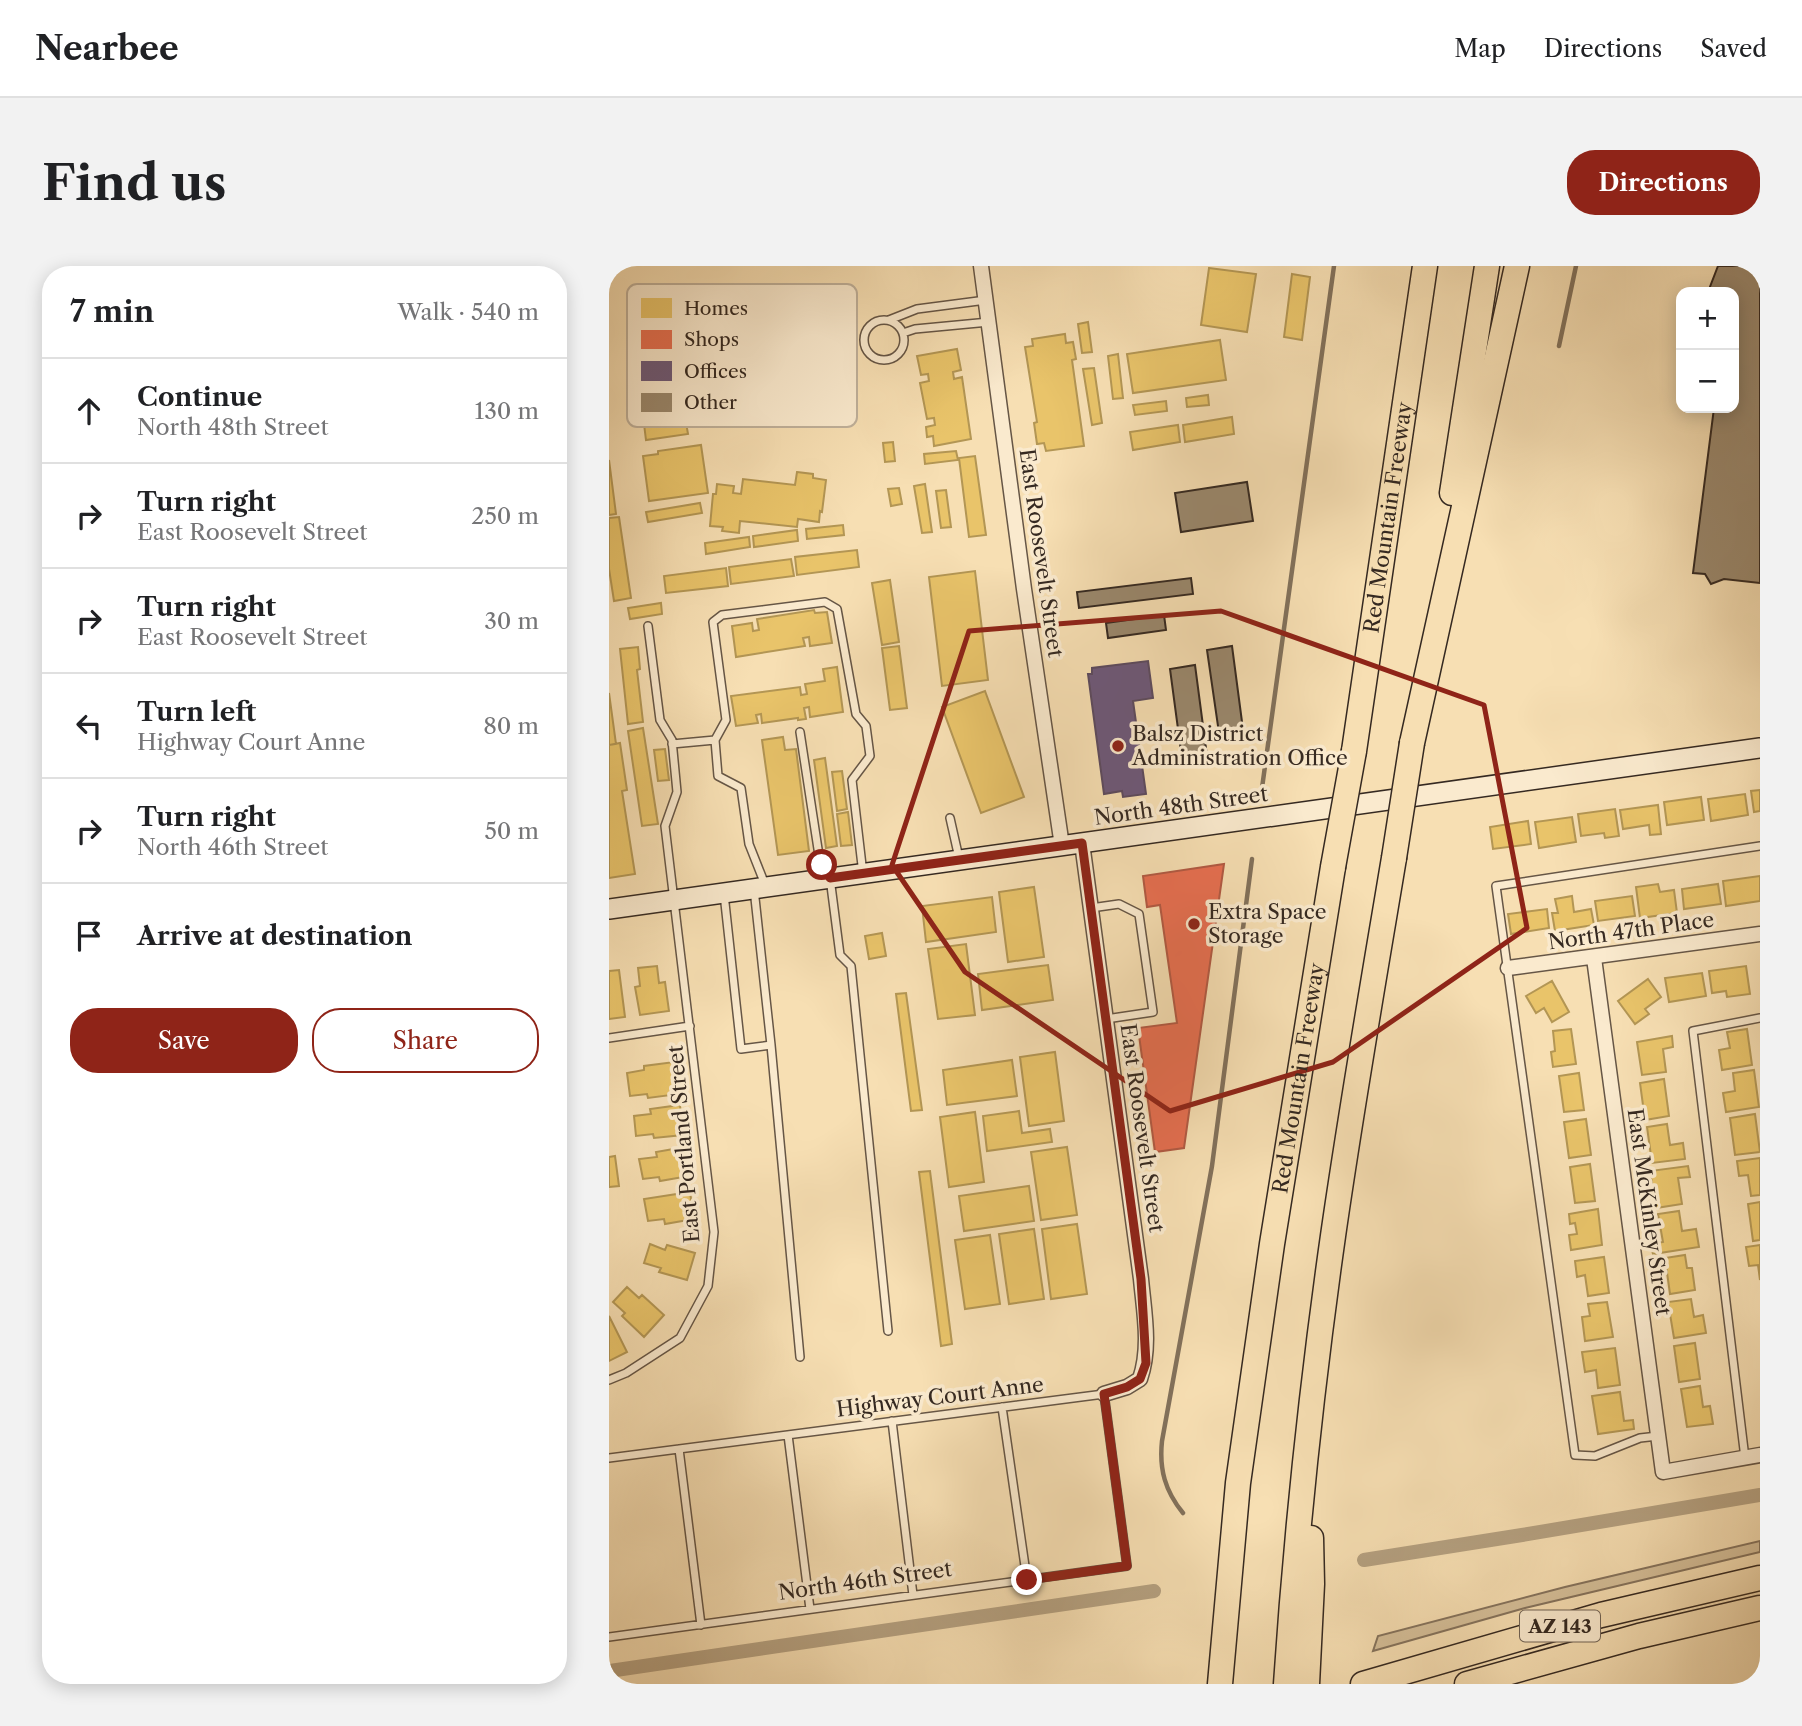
<!DOCTYPE html>
<meta charset="utf-8">
<style>
:root{--surface:#fff;--page:#f2f2f2;--text:#202124;--muted:#757577;--line:#e0e0e0;--accent:#8f2418}
body{margin:0;font-family:"Libre Caslon Text",serif;background:var(--page);color:var(--text)}
.controls{position:absolute;right:21px;top:21px;display:grid;overflow:hidden;border-radius:14px;box-shadow:0 4px 18px #0003}
.controls button{width:63px;height:63px;display:grid;place-items:center;padding:0;border:0;border-bottom:2px solid var(--line);background:var(--surface);color:var(--text);font:35px sans-serif}
.stop{position:absolute;width:21px;height:21px;margin:-16px;border:5px solid #8f2418;border-radius:50%;background:#fff}
.stop.end{background:#8f2418;border-color:#fff;box-shadow:0 2px 7px #0008}
.list{margin:0;padding:0;list-style:none}
h2{display:flex;justify-content:space-between;align-items:center;height:91px;margin:0;padding:0 28px;font-size:30px}
h2 small{font-size:23px;font-weight:400;color:var(--muted)}
.list li{display:grid;grid-template-columns:46px 1fr auto;gap:21px;align-items:center;box-sizing:border-box;height:105px;padding:0 28px;border-top:2px solid var(--line)}
.list b{display:block;font-size:26px;white-space:nowrap}
.list p{margin:0;font-size:23px;white-space:nowrap;color:var(--muted)}
.list em{font-size:23px;font-style:normal;color:var(--muted)}
.actions{display:flex;gap:14px;padding:21px 28px}
.actions a{flex:1;padding:16px 0;border:2px solid var(--accent);border-radius:28px;text-align:center;font-size:24px;color:var(--accent)}
.actions .main{background:var(--accent);color:#fff}
.icon{flex:none;width:38px;height:38px;fill:none;stroke:currentColor;stroke-width:2;stroke-linecap:round;stroke-linejoin:round}
.map{position:relative;flex:none;width:1151px;height:1418px;overflow:hidden;border-radius:28px}
header{display:flex;align-items:center;gap:42px;box-sizing:border-box;height:98px;padding:0 35px;background:var(--surface);border-bottom:2px solid var(--line)}
header strong{font-size:33px}
nav{display:flex;gap:38px;margin-inline-start:auto;font-size:24px}
.intro{display:flex;align-items:center;justify-content:space-between;box-sizing:border-box;height:168px;padding:0 42px}
h1{margin:0;font-size:49px}
.button{padding:18px 32px;border-radius:28px;background:var(--accent);color:#fff;font-size:24px;font-weight:700}
main{display:flex;gap:42px;padding:0 42px}
aside{flex:1;background:var(--surface);border-radius:28px;box-shadow:0 4px 18px #0003}
.map>svg:first-child{display:block}
.green{fill:#d6c09a;stroke:#86745e;stroke-width:2}
.homes{fill:#e9c46a;stroke:#b39654;stroke-width:2}
.shops{fill:#e76f51;stroke:#b25a43;stroke-width:2}
.offices{fill:#6d597a;stroke:#5c4b5f;stroke-width:2}
.lines{fill:none;stroke-linecap:round;stroke-linejoin:round}
.stream{stroke:#82715b;stroke-width:4.5}
.canal{stroke:#b5a181;stroke-width:14}
.building{fill:#9a886d;stroke:#352921;stroke-width:2}
.lane-casing{stroke:#665646;stroke-width:10}
.street-casing{stroke:#665646;stroke-width:17}
.secondary-casing{stroke:#352921;stroke-width:22}
.highway-casing{stroke:#352921;stroke-width:27}
.lane{stroke:#faeace;stroke-width:7}
.street{stroke:#faeace;stroke-width:14}
.secondary{stroke:#faeace;stroke-width:19}
.highway{stroke:#f7dfb3;stroke-width:24}
.highway-bridge-casing{stroke:#352921;stroke-width:27;stroke-linecap:butt}
.highway-bridge{stroke:#f7dfb3;stroke-width:24}
.route{stroke:#8f2418;stroke-width:9}
.marked{fill:none;stroke:#8f2418;stroke-width:5;stroke-linejoin:round}
.poi-dot{fill:#8f2418;stroke:#faeace;stroke-width:2.5}
.labels{text-anchor:middle;stroke-width:7;stroke-linejoin:round;paint-order:stroke}
.shield{fill:#faeace;stroke:#706355;stroke-width:2}
.shield-label{font-size:19px;font-weight:bold;fill:#352921}
.street-label{font-size:21px;fill:#352921;stroke:#faeace}
.poi-label{font-size:21px;fill:#352921;stroke:#faeace;text-anchor:start}
.key{fill:#faeace;stroke:#bfb09a;stroke-width:2}
.key-label{font-size:19px;fill:#352921}
</style>
<header>
<strong>Nearbee</strong>
<nav><a>Map</a><a>Directions</a><a>Saved</a></nav>
</header>
<div class="intro"><h1>Find us</h1><a class="button">Directions</a></div>
<main>
<aside>
<h2>7 min<small>Walk · 540 m</small></h2>
<ul class="list">
<li><svg class="icon" aria-label="ahead" viewBox="0 0 24 24"><path d="M12 20V5M6 11l6-6 6 6"/></svg><div><b>Continue</b><p>North 48th Street</p></div><em>130 m</em></li>
<li><svg class="icon" aria-label="right" viewBox="0 0 24 24"><path d="M7 20v-9h11M14 6l5 5-5 5"/></svg><div><b>Turn right</b><p>East Roosevelt Street</p></div><em>250 m</em></li>
<li><svg class="icon" aria-label="right" viewBox="0 0 24 24"><path d="M7 20v-9h11M14 6l5 5-5 5"/></svg><div><b>Turn right</b><p>East Roosevelt Street</p></div><em>30 m</em></li>
<li><svg class="icon" aria-label="left" viewBox="0 0 24 24"><path d="M17 20v-9H6M10 6l-5 5 5 5"/></svg><div><b>Turn left</b><p>Highway Court Anne</p></div><em>80 m</em></li>
<li><svg class="icon" aria-label="right" viewBox="0 0 24 24"><path d="M7 20v-9h11M14 6l5 5-5 5"/></svg><div><b>Turn right</b><p>North 46th Street</p></div><em>50 m</em></li>
<li><svg class="icon" aria-label="arrive" viewBox="0 0 24 24"><path d="M6 21V4h12l-3 4 3 4H6"/></svg><div><b>Arrive at destination</b></div></li>
</ul>
<div class="actions"><a class="main">Save</a><a>Share</a></div>
</aside>
<div class="map">
<svg width="1151" height="1418" viewBox="0 0 1151 1418">
<rect width="100%" height="100%" fill="#f7dfb3"/>
<filter id="stains"><feTurbulence type="fractalNoise" baseFrequency=".00286" numOctaves="4"/><feColorMatrix values="0 0 0 0 .2 0 0 0 0 .09 0 0 0 0 .02 0 0 0 .5 -.17"/></filter>
<radialGradient id="worn" r=".72"><stop offset=".6" stop-color="#630" stop-opacity="0"/><stop offset="1" stop-color="#630" stop-opacity=".3"/></radialGradient>
<!-- green -->
<path class="green" d="M1151,1275V1286L916,1342L764,1385L769,1370L956,1321Z"/>
<!-- homes -->
<path class="homes" d="M600,2L647,8L638,66L592,59Z
M683,8L701,11L693,74L675,71Z
M479,56L483,86L473,87L469,58Z
M456,68L457,77L464,76L467,93L463,94L475,180L437,185L435,177L428,178L425,157L428,156L416,81L424,80L423,73Z
M611,74L617,114L524,127L518,88Z
M348,83L352,104L344,106L345,113L353,111L362,173L325,180L324,170L318,171L317,161L326,159L325,152L318,153L311,117L320,115L319,108L312,109L308,90Z
M509,88L514,132L504,133L499,90Z
M485,102L493,157L483,159L474,103Z
M73,109L79,151H76L79,168L37,174L35,158L31,159L25,116Z
M599,129L600,139L578,141L577,132Z
M557,135L558,145L526,149L524,139Z
M623,151L625,168L576,176L574,159Z
M569,159L571,176L524,184L521,166Z
M284,176L286,195L276,196L274,177Z
M92,179L99,227L40,235L34,190L49,188V185Z
M347,185L349,194L316,198L315,188Z
M366,190L377,269L360,271L350,192Z
M0,194L7,248L0,249Z
M188,206L204,208V212L217,214L213,246L211,245L210,256L189,253L188,261L131,255L130,267L113,265L114,261L101,260L104,228H107L108,218L125,220L124,227L132,228L134,213L186,219Z
M316,218L323,266L313,267L305,220Z
M290,222L293,238L282,240L279,223Z
M337,224L342,261L332,262L327,225Z
M91,237L93,247L39,256L37,246Z
M10,251L22,332L5,335L0,303V252Z
M234,259L235,269L198,273L197,263Z
M188,264L189,275L145,281L144,270Z
M140,271L141,281L97,288L96,277Z
M248,284L250,301L188,309L186,291Z
M182,293L185,310L122,318L120,301Z
M117,302L119,320L57,327L55,310Z
M366,305L379,414L333,420L320,311Z
M281,314L290,376L273,379L263,317Z
M52,337L53,348L21,353L19,342Z
M205,344L206,347L218,346L223,377L201,380L200,371L194,372L196,380L127,391L123,360L143,357L144,365L150,364L148,353Z
M290,380L298,442L281,444L273,382Z
M29,381L31,403L28,404L34,456L19,458L11,383Z
M228,401L234,446L201,451L200,441L195,442L197,453L189,454V452L153,457L152,448L147,449L149,457L127,460L122,430L191,421L192,429L198,428L196,418L216,415L214,403Z
M376,425L415,531L372,547L333,441Z
M0,427L7,478L0,479Z
M34,462L49,558L33,560L19,465Z
M174,471L176,484L187,483L200,585L169,589L153,474Z
M11,477L18,524L13,525L26,608L0,612V479Z
M56,483L60,514L49,515L45,484Z
M216,492L228,580L217,582L205,494Z
M233,505L238,543L228,545L223,506Z
M1151,524V545L1145,546L1142,525Z
M1136,528L1139,549L1102,555L1099,533Z
M1092,531L1095,554L1058,559L1055,536Z
M1049,539L1052,568L1041,569L1040,559L1014,563L1011,544Z
M1006,543L1010,570L996,572L995,567L972,570L969,548Z
M239,546L243,579L232,580L228,548Z
M963,551L967,576L930,582L926,556Z
M919,555L922,578L884,583L881,561Z
M1151,610V635L1117,640L1114,615Z
M1049,618L1051,626L1065,624L1068,647L1031,652L1027,621Z
M1109,618L1112,638L1075,643L1073,623Z
M425,621L435,691L399,696L390,626Z
M963,630L965,646L982,643L985,659L946,665L943,647H949L946,633Z
M1023,630L1026,650L989,655L986,635Z
M383,631L387,666L317,676L313,640Z
M938,643L940,662L902,668L899,648Z
M273,667L277,690L260,693L256,670Z
M357,678L366,749L329,753L319,683Z
M439,699L444,734L373,744L369,708Z
M48,700L50,717L56,716L60,745L31,749L26,721L31,720L29,702Z
M1137,700L1141,728L1118,731L1117,725L1103,727L1100,705Z
M10,704L16,751L0,753V705Z
M1093,707L1097,730L1060,736L1056,712Z
M1039,713L1052,731L1036,743L1040,748L1026,758L1009,735Z
M943,715L960,746L943,756L935,742L927,747L917,730Z
M297,727L313,844L302,845L287,728Z
M962,763L967,798L944,801L942,786L946,785L944,765Z
M1138,763L1143,799L1113,804L1110,784L1121,782L1118,766Z
M1063,770L1064,781L1054,783L1057,806L1033,809L1028,776Z
M446,786L455,855L420,860L411,791Z
M403,794L408,830L338,839L334,804Z
M65,796L70,828L39,832L38,828L21,830L18,807L35,804V800Z
M1145,804L1150,841L1117,846L1114,827L1126,825L1124,807Z
M970,807L975,844L955,846L950,810Z
M1055,813L1060,850L1036,854L1031,817Z
M71,839L74,869L45,872L44,868L27,870L25,850L42,848L41,843Z
M410,845L413,867L441,863L443,876L378,885L374,850Z
M366,846L375,916L340,921L331,851Z
M1146,848L1151,886L1126,889L1121,852Z
M977,853L982,889L960,892L955,856Z
M1058,858L1061,879L1074,877L1076,893L1043,897L1038,861Z
M76,881L80,910L51,915L50,911L34,913L30,893L48,891L47,886Z
M458,881L468,949L432,954L422,886Z
M6,890L10,920L0,921V891Z
M1151,892V929L1142,930L1139,909L1130,910L1128,895Z
M981,898L986,935L966,937L961,901Z
M1079,900L1081,911L1069,912L1073,938L1047,942L1041,905Z
M321,905L343,1078L332,1080L310,906Z
M420,920L425,955L355,965L350,930Z
M81,926L85,953L56,958L55,953L39,955L35,933Z
M1151,936V974L1144,975L1139,938Z
M989,943L993,979L962,984L960,969L968,968L966,957L961,958L960,948Z
M1070,945L1073,965L1087,963L1090,981L1044,988L1042,978L1054,976L1049,948Z
M468,958L478,1028L442,1033L433,963Z
M425,963L435,1033L400,1038L390,968Z
M381,969L391,1038L356,1043L346,974Z
M41,978L56,984L58,979L86,987L78,1014L50,1006L52,1002L35,997Z
M1151,979V1014L1149,999L1140,1000L1137,981Z
M1076,989L1078,1002H1083L1086,1024L1061,1028L1056,992Z
M995,991L1000,1027L979,1030L976,1009L968,1011L966,995Z
M18,1021L30,1032L33,1029L55,1049L35,1071L13,1050L16,1047L4,1036Z
M1082,1033L1085,1051L1094,1049L1097,1067L1065,1072L1059,1036Z
M998,1036L1004,1071L976,1075L973,1051L981,1050L979,1038Z
M0,1050L18,1086L0,1095Z
M1086,1077L1091,1113L1070,1116L1065,1080Z
M1006,1082L1011,1119L989,1122L987,1104L976,1106L973,1086Z
M1091,1120L1094,1141L1101,1140L1104,1158L1078,1161L1072,1123Z
M1011,1126L1015,1155L1024,1154L1025,1163L989,1168L983,1130Z"/>
<!-- shops -->
<path class="shops" d="M615,598L575,882L546,886L529,762L568,757L551,639L538,641L534,610Z"/>
<!-- offices -->
<path class="offices" d="M539,395L544,432L524,435L537,528L514,531L513,525L495,528L479,408H483V402Z"/>
<g class="lines">
<!-- stream -->
<path class="stream" d="M950,80L967,0
M653,522L725,0
M574,1247C556,1225 550,1203 553,1175L603,900L643,593"/>
<!-- canal -->
<path class="canal" d="M755,1294L913,1269L1151,1229
M0,1405L545,1325"/>
</g>
<!-- building -->
<path class="building" d="M1109,0H1151V317L1115,313L1102,318L1096,308L1084,307L1105,142H1125V26H1099Z
M638,216L644,255L572,266L566,227Z
M582,312L584,328L470,342L468,326Z
M555,349L557,364L499,372L497,357Z
M623,380L635,471L611,474L598,384Z
M586,399L598,490L573,493L561,403Z"/>
<g class="lines">
<defs>
<path id="lane" d="M255 74a20 20 0 1 1 40 0a20 20 0 1 1-40 0Z
M280,54L308,43L377,34
M294,67L306,63L380,56
M191,466L211,596L221,612L231,689L242,700L279,1065
M63,478L106,474
M341,552L350,592
M157,621L140,578L132,522L109,510L106,474L117,454L104,356L113,349L216,336L228,343L247,448L257,460L261,490L243,514L254,608
M145,623L162,779
M115,628L132,783L162,779L191,1091
M482,642L510,638L530,648L544,746L497,753
M0,772L81,760
M0,1114L17,1107L71,1072L99,1020L105,966L56,560L68,526L63,474L51,454L39,360
M393,1141L418,1314
M283,1155L304,1329
M179,1169L201,1343
M1049,1170L1031,1172L986,1190L966,1189L887,620L1151,580
M70,1183L92,1359
M0,1192L495,1128L518,1300L0,1371
M1136,1192L1084,765L1151,752"/>
<path id="street" d="M372,0L415,323L453,580
M473,577L532,1013C535,1046 542,1081 531,1113L518,1121L495,1128
M985,692L1054,1206L1151,1189
M899,702L1151,668"/>
<path id="secondary" d="M0,643L1151,482"/>
<g id="highway">
<path d="M843,227L878,0"/>
<path d="M803,477L908,0"/>
<path id="s1" d="M745,485L816,0"/>
<path id="s2" d="M611,1418L629,1217L663,978L724,601"/>
<path d="M677,1418C687,1268 703,1118 724,970C742,844 764,718 785,592"/>
<path d="M698,1418L703,1318L702,1272"/>
<path d="M754,1418L992,1349L1151,1312"/>
<path d="M858,1418L1030,1370L1151,1342"/>
</g>
</defs>
<!-- lane casing -->
<use href="#lane" class="lane-casing"/>
<!-- street casing -->
<use href="#street" class="street-casing"/>
<!-- secondary casing -->
<use href="#secondary" class="secondary-casing"/>
<!-- highway casing -->
<use href="#highway" class="highway-casing"/>
<!-- lane -->
<use href="#lane" class="lane"/>
<!-- street -->
<use href="#street" class="street"/>
<!-- secondary -->
<use href="#secondary" class="secondary"/>
<!-- highway -->
<use href="#highway" class="highway"/>
<defs>
<path id="highway-bridge" d="M785,592L803,477
M724,601L745,485"/>
</defs>
<!-- highway-bridge casing -->
<use href="#highway-bridge" class="highway-bridge-casing"/>
<!-- highway-bridge -->
<use href="#highway-bridge" class="highway-bridge"/>
</g>
<g class="lines">
<!-- route -->
<path class="route" d="M213,599L221,612L473,577L532,1013L537,1097L531,1113L518,1121L495,1128L518,1300L418,1314"/>
</g>
<!-- marked area -->
<path class="marked" d="M612,345L875,439L918,662L724,796L561,845L356,706L283,599L360,365Z"/>
<!-- markers -->
<g class="poi-dot">
<circle cx="509" cy="480" r="7"/>
<circle cx="585" cy="658" r="7"/>
</g>
<g class="labels">
<!-- shield labels -->
<rect class="shield" x="911" y="1344.5" width="80" height="31" rx="5"/>
<g class="shield-label">
<text x="951" y="1367">AZ 143</text>
</g>
<!-- street labels -->
<g class="street-label">
<text dy="7" stroke="none"><textPath href="#s1" startOffset="236">Red Mountain Freeway</textPath></text>
<text transform="translate(432 287) rotate(82)" y="7">East Roosevelt Street</text>
<text transform="translate(572 540) rotate(-8)" y="7">North 48th Street</text>
<text transform="translate(1022 665) rotate(-8)" y="7">North 47th Place</text>
<text dy="7" stroke="none"><textPath href="#s2" startOffset="611">Red Mountain Freeway</textPath></text>
<text transform="translate(533 862) rotate(82)" y="7">East Roosevelt Street</text>
<text transform="translate(75 878) rotate(-95)" y="7">East Portland Street</text>
<text transform="translate(1040 946) rotate(82)" y="7">East McKinley Street</text>
<text transform="translate(331 1131) rotate(-7)" y="7">Highway Court Anne</text>
<text transform="translate(256 1315) rotate(-8)" y="7">North 46th Street</text>
</g>
<!-- poi labels -->
<g class="poi-label">
<text x="523" y="475">Balsz District<tspan x="523" dy="24">Administration Office</tspan></text>
<text x="599" y="653">Extra Space<tspan x="599" dy="24">Storage</tspan></text>
</g>
</g>
<!-- legend -->
<rect x="18" y="18" width="230" height="143" rx="10" class="key"/>
<rect x="32" y="32" width="31" height="20" fill="#e9c46a"/>
<rect x="32" y="64" width="31" height="19" fill="#e76f51"/>
<rect x="32" y="95" width="31" height="20" fill="#6d597a"/>
<rect x="32" y="127" width="31" height="19" fill="#9a886d"/>
<g class="key-label">
<text x="75" y="49">Homes</text>
<text x="75" y="80">Shops</text>
<text x="75" y="112">Offices</text>
<text x="75" y="143">Other</text>
</g>
<rect width="100%" height="100%" filter="url(#stains)"/>
<rect width="100%" height="100%" fill="url(#worn)"/>
</svg>
<div class="controls">
<button>+</button>
<button>−</button>
</div>
<div class="stop" style="left:213px;top:599px"></div>
<div class="stop end" style="left:418px;top:1314px"></div>
</div>
</main>
